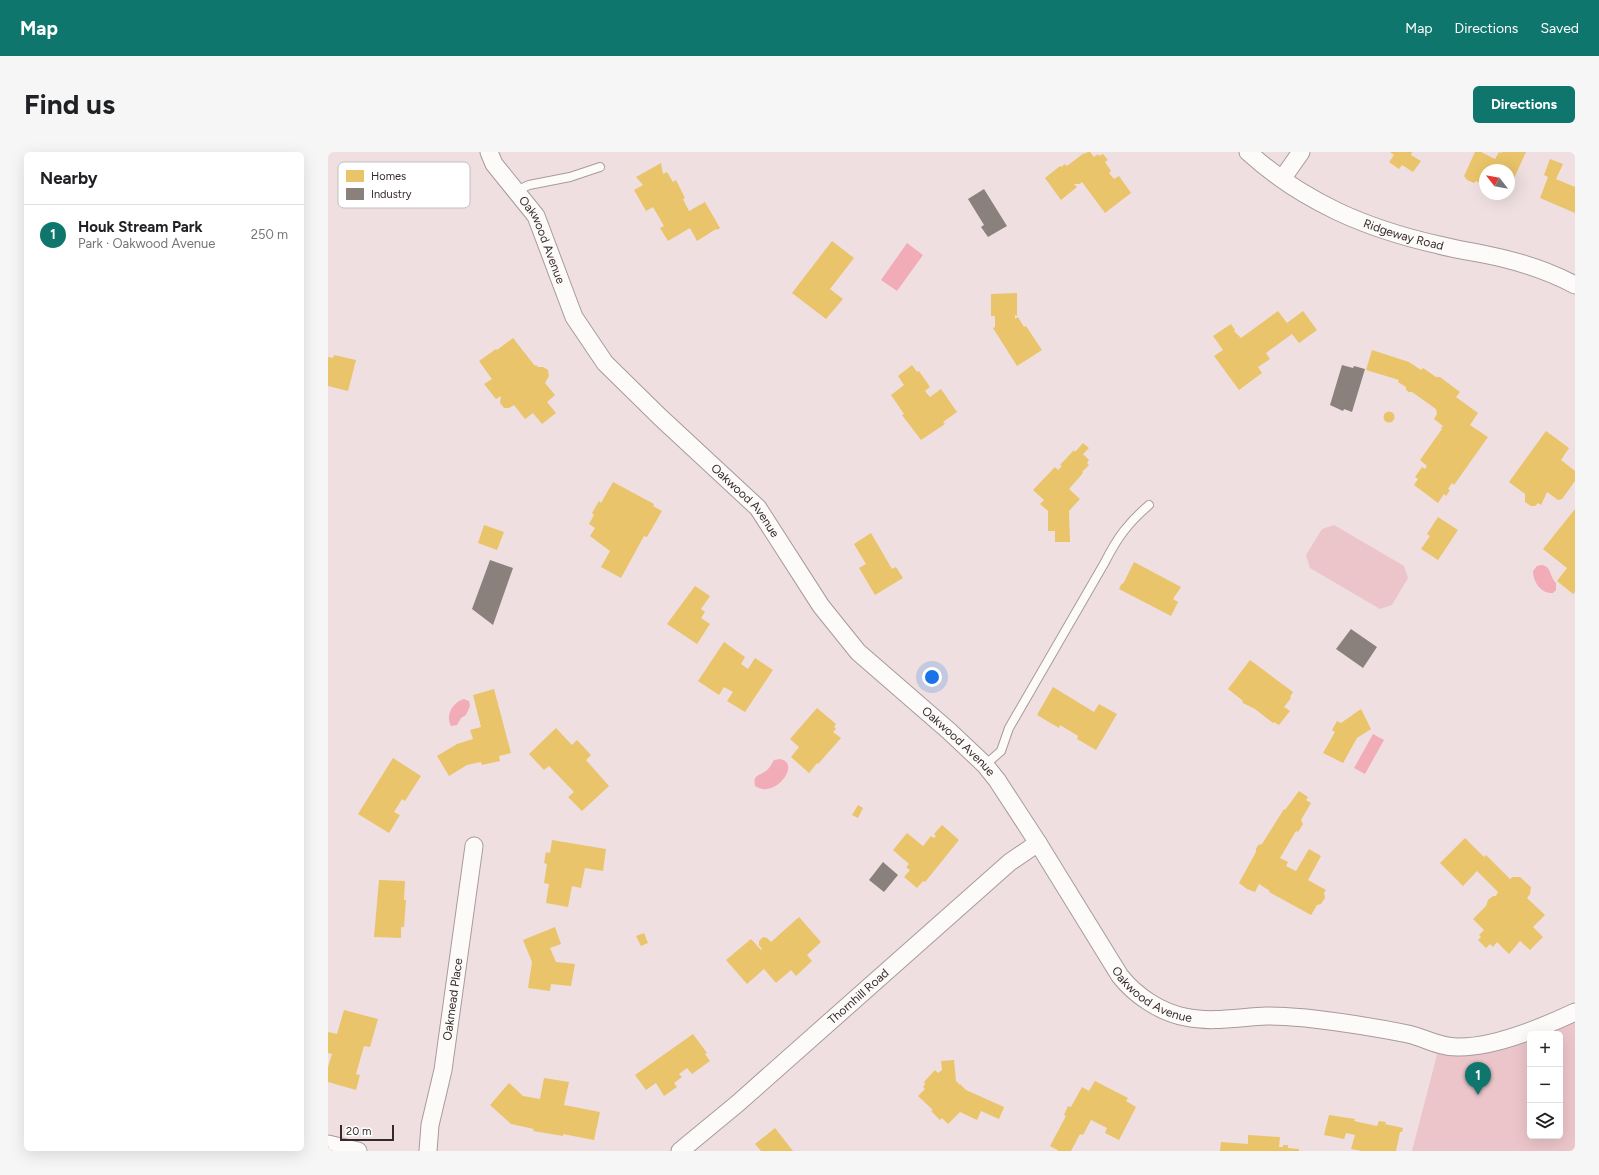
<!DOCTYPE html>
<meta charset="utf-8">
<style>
:root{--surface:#fff;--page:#f6f6f6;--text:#202124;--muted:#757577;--line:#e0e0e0;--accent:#0f766e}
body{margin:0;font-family:Figtree,sans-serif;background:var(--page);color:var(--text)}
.controls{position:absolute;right:12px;bottom:12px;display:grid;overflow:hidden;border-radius:6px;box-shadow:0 4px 16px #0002}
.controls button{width:36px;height:36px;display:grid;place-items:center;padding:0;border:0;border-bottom:1px solid var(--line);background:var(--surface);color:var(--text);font:20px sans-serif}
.compass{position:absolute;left:1151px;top:12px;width:36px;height:36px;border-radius:50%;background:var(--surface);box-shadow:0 4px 16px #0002;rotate:301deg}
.scale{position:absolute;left:12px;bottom:10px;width:54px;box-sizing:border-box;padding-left:4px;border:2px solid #352a2b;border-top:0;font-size:11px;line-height:14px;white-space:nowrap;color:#352a2b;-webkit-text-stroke:3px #fff;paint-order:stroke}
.you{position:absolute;left:604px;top:525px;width:14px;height:14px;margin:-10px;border:3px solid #fff;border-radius:50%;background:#1a73e8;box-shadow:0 0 0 6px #1a73e833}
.badge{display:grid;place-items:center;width:26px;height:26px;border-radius:50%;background:var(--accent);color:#fff;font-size:13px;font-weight:700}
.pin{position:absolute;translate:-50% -33px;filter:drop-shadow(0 1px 2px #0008)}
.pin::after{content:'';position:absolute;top:21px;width:14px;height:12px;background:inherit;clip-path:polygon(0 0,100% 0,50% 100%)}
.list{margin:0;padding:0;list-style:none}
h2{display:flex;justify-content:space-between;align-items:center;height:52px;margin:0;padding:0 16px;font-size:17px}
h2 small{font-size:13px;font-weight:400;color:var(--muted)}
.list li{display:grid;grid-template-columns:26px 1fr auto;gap:12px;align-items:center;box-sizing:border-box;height:60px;padding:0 16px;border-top:1px solid var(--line)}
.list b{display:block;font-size:15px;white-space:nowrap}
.list p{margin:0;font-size:13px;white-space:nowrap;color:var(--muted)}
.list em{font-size:13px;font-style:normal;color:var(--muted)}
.icon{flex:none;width:22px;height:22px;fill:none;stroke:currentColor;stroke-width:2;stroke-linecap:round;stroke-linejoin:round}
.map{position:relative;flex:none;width:1247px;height:999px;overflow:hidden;border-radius:6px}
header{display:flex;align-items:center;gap:24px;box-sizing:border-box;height:56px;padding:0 20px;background:var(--accent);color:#fff}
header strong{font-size:19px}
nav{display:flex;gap:22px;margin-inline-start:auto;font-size:14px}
.intro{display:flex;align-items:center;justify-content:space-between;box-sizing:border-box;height:96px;padding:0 24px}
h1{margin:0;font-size:28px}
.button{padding:10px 18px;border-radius:6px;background:var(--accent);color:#fff;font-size:14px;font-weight:700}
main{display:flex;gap:24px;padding:0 24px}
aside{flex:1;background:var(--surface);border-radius:6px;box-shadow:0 4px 16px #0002}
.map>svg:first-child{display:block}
.green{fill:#ebc5ca}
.water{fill:#f2acb8}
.homes{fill:#e9c46a}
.industry{fill:#8a817c}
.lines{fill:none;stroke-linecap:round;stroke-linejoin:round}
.service-casing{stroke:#a79b9c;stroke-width:10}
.minor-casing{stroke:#a79b9c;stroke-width:19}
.service{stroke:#fdfafa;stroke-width:8}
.minor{stroke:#fdfafa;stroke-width:17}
.labels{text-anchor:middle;stroke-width:4;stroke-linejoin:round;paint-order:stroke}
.street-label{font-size:12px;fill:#352a2b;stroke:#fff}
.key{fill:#fff;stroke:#c2bfbf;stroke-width:1}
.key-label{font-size:11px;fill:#352a2b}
</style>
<header>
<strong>Map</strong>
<nav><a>Map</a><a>Directions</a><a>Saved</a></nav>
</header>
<div class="intro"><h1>Find us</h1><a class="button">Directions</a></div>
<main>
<aside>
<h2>Nearby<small></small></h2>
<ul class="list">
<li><span class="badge">1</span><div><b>Houk Stream Park</b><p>Park · Oakwood Avenue</p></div><em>250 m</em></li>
</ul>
</aside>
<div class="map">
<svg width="1247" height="999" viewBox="0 0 1247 999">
<rect width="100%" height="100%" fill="#efdfe1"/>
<!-- green -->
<path class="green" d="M1006,373L1076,414L1080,426L1064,453L1052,457L982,416L978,403L994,377Z
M1247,869V999H1084L1110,899L1139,902L1177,896L1202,888V984H1232V882H1218Z"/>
<!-- water -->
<path class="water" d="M579,91L595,103L569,139L553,128Z
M1213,413C1224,414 1221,424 1228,431V438L1225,441C1213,442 1205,430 1205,419L1209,414Z
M136,547L141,549L142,554L138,563L133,566L129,573L123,574C117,563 125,550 136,547Z
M1045,582L1056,588L1037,622L1026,616Z
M452,607C474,611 447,648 427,634C424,621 434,624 440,617C443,614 444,611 446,608Z"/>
<!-- homes -->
<path class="homes" d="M760,0H762L766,5L770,2L771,4L775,2L780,8L777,10L783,19L781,21L786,27L791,24L803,41L777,61L754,30L752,32H746L749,35L733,48L717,26L732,14L733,15L737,12L739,14L756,1V2Z
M1062,0H1084L1083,3L1093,9L1085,20L1074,13L1071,17L1061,10L1066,3Z
M1147,0H1153L1167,7L1171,0L1173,1L1174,0H1198L1181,37V18H1157V35L1150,30L1148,29L1146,31L1139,28L1136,24Z
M1222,7L1235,12L1228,27L1247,35V61L1212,46L1220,25L1216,23Z
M333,11L335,22L339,20L345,30L348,28L357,46L355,47L361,59L377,50L392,76L389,78L388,77L369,89L362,76L340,89L332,76L336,74L325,55L318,59L306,38L315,33L308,25Z
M504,89L526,106L502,137L515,147L498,167L464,141Z
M689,141V164L687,163V167L690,165L696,175L698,174L714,198L689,214L665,176L667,175V164H663V142Z
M950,159L959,171L975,159L989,178L971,191L964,182L938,201L942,207L930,215L934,221L911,238L886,204L895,198L885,184L903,172L907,178L906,179L913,186Z
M185,186L207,214L208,213L210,215H215L220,218L221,224L217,231L227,243L219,250L228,261L214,272L205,261L197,267L186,253L181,256H176L172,251L173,244L168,247L156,232L164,227L151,209L168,197L169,198Z
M1044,198L1081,210L1093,218L1095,216L1108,225H1112L1132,240L1128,245L1150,261L1142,273L1160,285L1126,333L1124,331L1120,337L1122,338L1118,344L1116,342L1110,351L1086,333L1090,327L1087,325L1094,315L1097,317L1099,314L1092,308L1114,277L1113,276L1115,274L1106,267L1109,262L1108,257L1084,240H1081L1078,238V235L1070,230L1071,228L1038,218Z
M6,203L28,208L20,239L0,234V205L5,206Z
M584,213L589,220L591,219L602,235L597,239L602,245L613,237L629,260L615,270L617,272L593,288L574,263L576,262L563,243L576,233L570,224Z
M1055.5 265a5.5 5.5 0 1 1 11 0a5.5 5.5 0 1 1-11 0Z
M1218,279L1241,296L1233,308L1247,319V329L1234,347L1230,348L1219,340L1213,353L1210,351L1207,354H1203L1197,350V342L1181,330Z
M755,291L761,296L755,302L761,308L759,311L761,313L754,320L755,321L741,337L752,347L741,359L742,390H727V379H720V359L712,352L716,348L705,338L727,315L730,318L734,314L732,313L746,298L747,300Z
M285,330L326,352L325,354L334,359L319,385L316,384L293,426L273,415L282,399L262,384L267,376L261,372L266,363L264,361L271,349L273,351Z
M1247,357V440L1245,442L1229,429L1239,416L1215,397Z
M1110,365L1130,378L1110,408L1093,397L1102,384L1099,382Z
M156,373L176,380L169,398L150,391Z
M543,381L564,417L568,415L575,426L547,443L531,416L538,412L526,392Z
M806,410L853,435L845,447L850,450L843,464L791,437L794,431L795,432Z
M367,434L382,444L373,457L377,460L373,466L382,472L369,492L339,472Z
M396,490L417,505L413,512L420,517L427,506L445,518L417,560L399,549L405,540L396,535L391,543L370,529Z
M922,508L965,540L962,545L963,546L956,555L962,559L951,573L946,570L945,571L927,557L915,551L914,548L900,537Z
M725,535L766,560L771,552L789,562L768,598L749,587L750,584L732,573L731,576L709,563Z
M166,537L183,601L171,604L172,609L154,613L153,610L139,613L121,624L109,604L129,592L145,587L142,578L153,575L145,543Z
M489,556L508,572L506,575L508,577L505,580L513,586L490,612L489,611L481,621L463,605L471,595L462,587Z
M1033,557L1043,577L1029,586L1015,611L995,601L1007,580L1004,578L1009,569L1013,571Z
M228,576L244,593L249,588L263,603L258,608L281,634L254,659L240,645L246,640L221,614L216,618L201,602Z
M65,606L93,624L77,649L74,647L66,660L72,663L61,681L30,662Z
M971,639L980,645L978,648L983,651L973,668L975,672L970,680L968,679L952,706L960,710L958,714L968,719L981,697L993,704L980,728L998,738L996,741L997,746L993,752L989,753L983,763L941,740L942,739L931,732L927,740L919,737L911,731L928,700V697L930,693L934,692L956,657L957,658Z
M530,653L535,656L530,666L524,663Z
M614,673L631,688L597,730L595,729L589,736L576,725L582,718L578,715L581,712L565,698L579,681L595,694L603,684L606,686L608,684L606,682Z
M1137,686L1156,705L1158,703L1182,727L1185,725H1192L1203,735L1202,742L1199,746L1217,763L1205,775L1215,785L1202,798L1192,789L1181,802L1169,790L1165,795L1162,792L1158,796L1150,788L1153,785L1151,783L1156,778L1145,767L1158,754L1160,748L1165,744H1168L1170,740L1149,719L1135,734L1112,711Z
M224,688L278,697L275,719L257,716L253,736L244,734L240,755L218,751L221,732L216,731L219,712L216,711L218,700L222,701Z
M51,728L77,729L76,748H78L76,775H73V786L46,785Z
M471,765L493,790L479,803L484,809L468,824L463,818L448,831L436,817L419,832L398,808L423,787L433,798L434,797L431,793V789L435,785L439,786L443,790Z
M227,775L233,792L222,796L228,810L247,812L243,834L223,832L222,839L200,836L204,810L195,788Z
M316,781L320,791L313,794L308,784Z
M16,858L50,867L42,895L36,894L28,922L32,923L28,938L0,930V915L4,902L0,901V880L9,882Z
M365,882L379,901L377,902L382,909L364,922L359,916L351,922L354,925L346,931L349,935L336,944L328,931L318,938L307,923Z
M626,908L628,929L632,933V932L638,938L676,955L671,967L653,959L649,968L632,960L620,972L614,966L612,968L603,959L605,958L590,944L597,937L595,935L597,932L596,930L607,918L610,921L614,918L613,909Z
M216,926L241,930L236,953L272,960L266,988L235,982V984L205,979L206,977L183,972L162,953L181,931L195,944L212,947Z
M767,929L800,946L798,949L808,955L791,988L777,981L779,976L763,968L755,983L752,982L743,999H731L722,994L738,964L736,963L740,954L743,955L754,935L761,939Z
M1001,963L1027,967L1026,969L1049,974L1051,969L1058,970L1057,972L1075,976L1074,980H1072L1068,999H1034L1023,997L1027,983L1018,981L1016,987L996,983Z
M447,976L465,999H433L427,992Z
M920,983L952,985L951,995H955V993H960V996L971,997V999H892L893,990L920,992Z"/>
<!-- industry -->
<path class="industry" d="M656,37L679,74L660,85L653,75L656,73L640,47Z
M1014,213L1025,216L1026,214L1037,217L1024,260L1016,257L1015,259L1002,253Z
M162,408L185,416L165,473L144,457Z
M1023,477L1049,495L1035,516L1008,497Z
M555,710L570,723L556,740L541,728Z"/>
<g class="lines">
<defs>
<path id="service" d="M188,39L201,33L242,25L272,15
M657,613L673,599L681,576L777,410C789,386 800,371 821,353"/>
<g id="minor">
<path id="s1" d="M161,0L166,12L208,64L246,165L277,211L332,265L430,356L493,454L530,500L621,579L657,613L669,628L710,691L792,824C808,844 832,860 857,865C884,871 912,865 939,864C952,864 965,865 978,866C1012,870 1046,875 1080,882C1097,886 1111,895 1129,895C1165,896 1215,875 1247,860"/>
<path id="s2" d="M920,0C975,50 1039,77 1111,93C1125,97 1140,99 1155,102C1186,108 1219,118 1247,133"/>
<path d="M954,27L973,0"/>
<path d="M0,992L30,999"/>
<path id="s3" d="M100,999L102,973L115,918L146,694"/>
<path id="s4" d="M352,999L409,952L682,710L710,691"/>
</g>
</defs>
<!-- service casing -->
<use href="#service" class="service-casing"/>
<!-- minor casing -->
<use href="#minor" class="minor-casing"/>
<!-- service -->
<use href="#service" class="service"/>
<!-- minor -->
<use href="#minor" class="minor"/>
</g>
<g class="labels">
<!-- street labels -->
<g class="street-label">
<text dy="4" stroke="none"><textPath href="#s2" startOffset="178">Ridgeway Road</textPath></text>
<text dy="4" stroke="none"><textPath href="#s1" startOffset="104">Oakwood Avenue</textPath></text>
<text dy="4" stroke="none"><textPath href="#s1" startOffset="440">Oakwood Avenue</textPath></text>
<text dy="4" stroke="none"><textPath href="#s1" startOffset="764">Oakwood Avenue</textPath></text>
<text dy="4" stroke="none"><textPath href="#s1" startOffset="1088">Oakwood Avenue</textPath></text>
<text dy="4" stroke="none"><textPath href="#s4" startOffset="236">Thornhill Road</textPath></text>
<text dy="4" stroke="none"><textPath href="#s3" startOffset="154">Oakmead Place</textPath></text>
</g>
</g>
<!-- legend -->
<rect x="10" y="10" width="132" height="46" rx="6" class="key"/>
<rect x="18" y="18" width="18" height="12" fill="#e9c46a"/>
<rect x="18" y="36" width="18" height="12" fill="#8a817c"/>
<g class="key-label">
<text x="43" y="28">Homes</text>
<text x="43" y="46">Industry</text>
</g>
</svg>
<div class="controls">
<button>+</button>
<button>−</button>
<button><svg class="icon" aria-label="layers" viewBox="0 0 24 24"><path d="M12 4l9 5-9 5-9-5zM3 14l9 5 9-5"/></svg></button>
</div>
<svg class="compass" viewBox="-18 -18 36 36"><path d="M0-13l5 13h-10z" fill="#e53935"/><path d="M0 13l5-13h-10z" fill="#757577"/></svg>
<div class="scale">20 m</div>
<div class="you"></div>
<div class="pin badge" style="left:1150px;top:943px">1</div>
</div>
</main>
